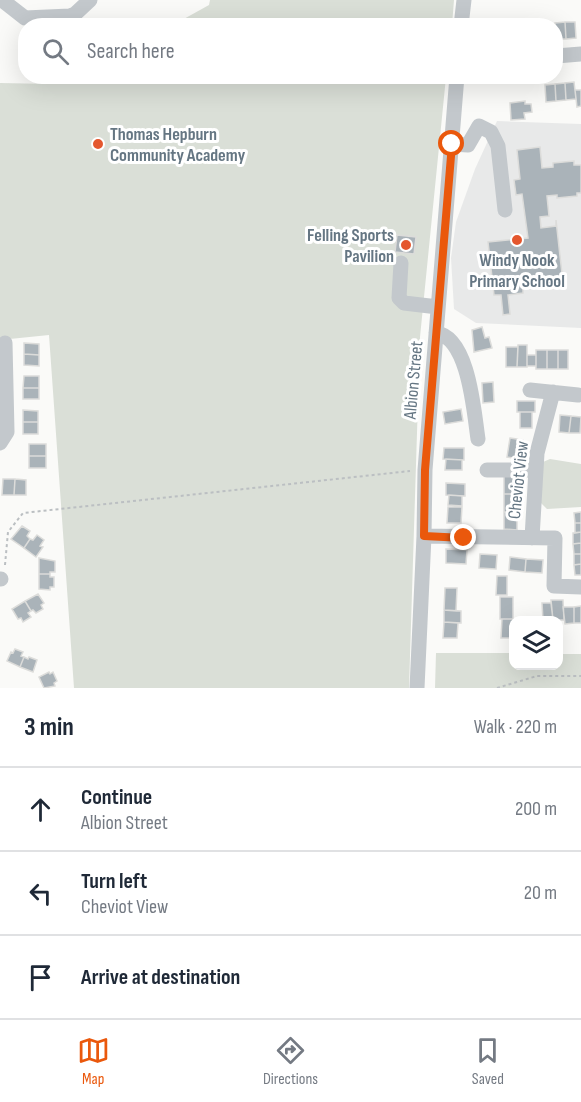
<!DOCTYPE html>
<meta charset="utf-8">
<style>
:root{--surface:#fff;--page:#f6f6f7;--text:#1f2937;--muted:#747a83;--line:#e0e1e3;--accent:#ea580c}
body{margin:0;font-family:"Sofia Sans Condensed",sans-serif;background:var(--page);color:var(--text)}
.controls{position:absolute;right:18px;bottom:18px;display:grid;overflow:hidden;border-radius:12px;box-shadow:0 6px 24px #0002}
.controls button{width:54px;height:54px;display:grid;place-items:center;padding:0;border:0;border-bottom:2px solid var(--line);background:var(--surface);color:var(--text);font:30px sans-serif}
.stop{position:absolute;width:18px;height:18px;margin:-14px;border:4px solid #ea580c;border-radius:50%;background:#fff}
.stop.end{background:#ea580c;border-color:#fff;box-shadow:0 2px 6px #0008}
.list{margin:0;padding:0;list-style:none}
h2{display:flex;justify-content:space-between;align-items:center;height:78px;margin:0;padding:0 24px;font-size:26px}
h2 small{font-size:20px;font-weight:400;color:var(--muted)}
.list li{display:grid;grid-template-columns:39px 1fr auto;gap:18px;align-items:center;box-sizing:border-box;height:84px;padding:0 24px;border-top:2px solid var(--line)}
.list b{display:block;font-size:22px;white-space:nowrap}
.list p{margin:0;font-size:20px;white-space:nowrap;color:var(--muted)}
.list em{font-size:20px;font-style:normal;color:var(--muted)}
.icon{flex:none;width:33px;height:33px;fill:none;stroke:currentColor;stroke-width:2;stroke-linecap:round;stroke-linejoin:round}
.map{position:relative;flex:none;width:581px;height:688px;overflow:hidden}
.search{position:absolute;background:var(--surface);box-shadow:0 6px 24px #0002;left:18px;right:18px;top:18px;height:66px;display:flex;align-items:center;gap:15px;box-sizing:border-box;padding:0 21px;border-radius:24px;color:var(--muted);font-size:22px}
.sheet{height:330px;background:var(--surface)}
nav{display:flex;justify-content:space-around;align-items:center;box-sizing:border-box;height:84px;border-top:2px solid var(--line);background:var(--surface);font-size:16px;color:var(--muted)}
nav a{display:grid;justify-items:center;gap:3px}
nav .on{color:var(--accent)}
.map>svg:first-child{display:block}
.built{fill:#e8e9e9}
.green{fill:#dadfd7}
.building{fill:#aab3b9;stroke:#dcdcda;stroke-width:1.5}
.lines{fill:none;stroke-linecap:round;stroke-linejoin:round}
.path{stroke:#bbbfc2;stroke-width:2;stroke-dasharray:3 3;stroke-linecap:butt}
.minor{stroke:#c3c8cc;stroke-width:15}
.route{stroke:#ea580c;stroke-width:8}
.poi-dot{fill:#e4572e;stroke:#fff;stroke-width:2}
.labels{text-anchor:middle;stroke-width:6;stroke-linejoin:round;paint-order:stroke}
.poi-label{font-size:18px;font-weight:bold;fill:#657683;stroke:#fff;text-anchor:start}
.street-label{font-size:18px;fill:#657683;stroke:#fff}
</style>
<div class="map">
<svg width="581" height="688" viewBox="0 0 581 688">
<rect width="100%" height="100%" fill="#fafaf8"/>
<!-- built -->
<path class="built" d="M497,121L581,124V328L476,323L454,309L451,258L456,222L475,169Z"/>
<!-- green -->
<path class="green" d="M210,0H454L452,25H173L209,5Z
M71,76L446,77L420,337L409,688H74L49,335L0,340V83L50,84Z
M550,459L581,464V507L547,509L541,503L543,462Z
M436,653H513L514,666H558L559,654H581V688H435Z"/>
<!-- building -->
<path class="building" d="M565,22L566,39H556L555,23Z
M565,22H575L576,38L566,39Z
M574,82L576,99L566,100L565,83Z
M565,83L566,100L556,101L555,84Z
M555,84L556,101L546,102L545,85Z
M575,90H581V106L577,107Z
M525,101V104H531L532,112L524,113L525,119L511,120L510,103Z
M540,147L542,168L553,167V163L574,161V165H581V193H577V196L557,198V195L547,196L549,216L540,217L541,228L556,226V220L563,283L539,285V283L523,284V293L508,295L510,314L503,315L501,295H494L488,242L528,238L522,194L516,195L514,180L520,179L517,150Z
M397,235L416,237L414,254L395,252Z
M482,327L485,338L489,337L492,348L474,352L472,330Z
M24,343L39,344V355L24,354Z
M518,345H527V367H517Z
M506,347H518L517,367H506Z
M536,350H547V369H536Z
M547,350H558V369H547Z
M558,350H568V369H558Z
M24,354L39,355V366L24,365Z
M527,355H536V366H527Z
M24,376H39V388H23Z
M493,382L494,402L483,403L482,383Z
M23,388H39V399H23Z
M517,401H535V412H517Z
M461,409L463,421L445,424L443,412Z
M23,410L38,411V422H23Z
M520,412H532V428H520Z
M560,415L571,416L569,433L559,432Z
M571,416L581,417L580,433H569Z
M23,422H38V434H23Z
M510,438L523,440L521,459L507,457Z
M29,444H46V456H29Z
M444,448H464V460L443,459Z
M29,456H46V468H29Z
M446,459L462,460V470H445Z
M504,476H517V494H504Z
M3,479H15L14,495H2Z
M15,479L26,480V495H14Z
M446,483L465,484V496L446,495Z
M504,494H517V512H504Z
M449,495L462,496V506L448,505Z
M448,507H462L461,523H447Z
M504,512H517V530L504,529Z
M581,512V523H575L574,513Z
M575,523H581V532L575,533Z
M22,526L30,531L27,536L30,539L24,548L11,539Z
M581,532V543L573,544V533Z
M37,535L44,540L40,546L43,547L36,557L24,548L30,539L33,540Z
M581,543V554H574L573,544Z
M446,549L467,550L466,564L446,563Z
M480,554L497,555L496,569L479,568Z
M574,554H581V564L574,565Z
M510,557L526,559L525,572L509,570Z
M39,558L55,561V572H50V574H39Z
M526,559L543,560L542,573L525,572Z
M581,564V575H575L574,565Z
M39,574H50V577H54V587H50V590L39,589Z
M497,576H507V595H496Z
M445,588H457L456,611L444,610Z
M38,594L44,603L41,605L43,609L36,613L33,610L31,611L25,601Z
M500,597H513V619H500Z
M551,600H563L564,620H553Z
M25,601L31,611L28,613L31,617L23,622L21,618L18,619L12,609Z
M542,603H551L553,620H543Z
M581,606V623H574V607Z
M563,607H574V623L565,624Z
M444,610L461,611V623L444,622Z
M502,619H516L514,620V638H501Z
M444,622L458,623L457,638H443Z
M15,649L23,652L21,656L24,657L20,667L7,661L11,652L13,653Z
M24,657L28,659L29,657L37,660L33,672L20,667Z
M49,672L50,674L53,672L57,681L54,683L55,686L44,688L39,677Z"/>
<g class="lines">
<!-- path -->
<path class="path" d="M5,565L8,532L23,513L410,471
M497,688L537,676H581"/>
<!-- minor -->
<path class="minor" d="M2,0L25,18L70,16L75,14L90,0
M461,26L464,0
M556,56L581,54
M452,144L468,145L479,126L491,132L498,146L505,210
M401,263L399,298L404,303L438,307
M436,333C469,337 474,413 478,439
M530,390L578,395
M0,443L7,432L5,343
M487,470H535
M424,536L555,538L554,586L581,587
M532,538L537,453L553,392
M0,579H1
M417,688L424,536L425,470L457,76"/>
</g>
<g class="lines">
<!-- route -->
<path class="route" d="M452,144L425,470L424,536L464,538"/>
</g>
<!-- markers -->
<g class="poi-dot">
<circle cx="98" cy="144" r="6"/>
<circle cx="517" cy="240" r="6"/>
<circle cx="406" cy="245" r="6"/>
</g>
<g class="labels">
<!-- poi labels -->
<g class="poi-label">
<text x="110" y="140">Thomas Hepburn<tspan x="110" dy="21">Community Academy</tspan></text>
<text x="394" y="241" text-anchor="end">Felling Sports<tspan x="394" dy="21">Pavilion</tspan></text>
<text x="517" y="266" text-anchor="middle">Windy Nook<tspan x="517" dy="21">Primary School</tspan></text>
</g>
<!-- street labels -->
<g class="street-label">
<text transform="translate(413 380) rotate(-85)" y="6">Albion Street</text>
<text transform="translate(518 480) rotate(-84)" y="6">Cheviot View</text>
</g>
</g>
</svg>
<div class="controls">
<button><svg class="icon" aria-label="layers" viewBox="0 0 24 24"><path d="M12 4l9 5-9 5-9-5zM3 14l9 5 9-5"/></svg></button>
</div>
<div class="stop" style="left:452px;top:144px"></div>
<div class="stop end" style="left:464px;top:538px"></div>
<div class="search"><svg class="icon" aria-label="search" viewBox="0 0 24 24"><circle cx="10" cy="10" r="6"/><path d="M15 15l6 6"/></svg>Search here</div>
</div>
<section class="sheet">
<h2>3 min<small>Walk · 220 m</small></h2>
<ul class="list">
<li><svg class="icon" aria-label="ahead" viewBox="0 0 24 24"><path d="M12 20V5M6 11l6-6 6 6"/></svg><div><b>Continue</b><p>Albion Street</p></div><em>200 m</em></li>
<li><svg class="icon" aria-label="left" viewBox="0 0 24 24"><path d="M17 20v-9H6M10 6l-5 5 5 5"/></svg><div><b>Turn left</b><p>Cheviot View</p></div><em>20 m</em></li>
<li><svg class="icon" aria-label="arrive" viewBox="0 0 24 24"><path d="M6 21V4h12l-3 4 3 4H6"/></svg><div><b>Arrive at destination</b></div></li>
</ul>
</section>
<nav>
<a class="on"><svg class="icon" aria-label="map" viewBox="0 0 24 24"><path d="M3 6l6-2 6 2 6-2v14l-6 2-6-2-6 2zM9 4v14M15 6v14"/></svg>Map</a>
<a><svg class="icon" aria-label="directions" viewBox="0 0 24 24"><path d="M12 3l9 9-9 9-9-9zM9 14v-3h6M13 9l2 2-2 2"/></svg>Directions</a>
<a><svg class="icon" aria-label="saved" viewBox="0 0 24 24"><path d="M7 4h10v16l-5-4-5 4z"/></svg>Saved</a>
</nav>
